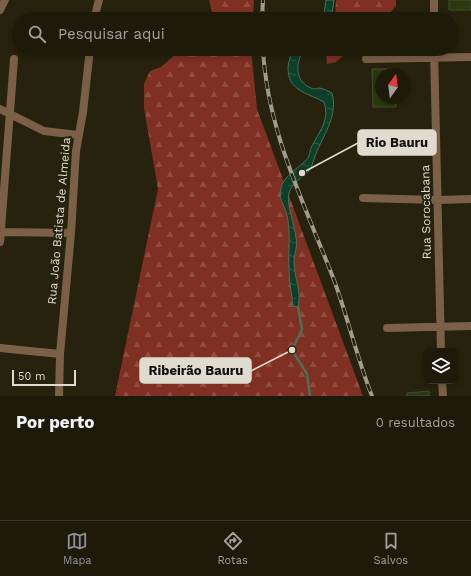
<!DOCTYPE html>
<html lang="pt">
<meta charset="utf-8">
<style>
:root{--surface:#1d1a0a;--page:#2a2718;--text:#f1f3f6;--muted:#a0a19c;--line:#3b382b;--accent:#8c9099}
body{margin:0;font-family:"Work Sans",sans-serif;background:var(--page);color:var(--text)}
.controls{position:absolute;right:12px;bottom:12px;display:grid;overflow:hidden;border-radius:8px;box-shadow:0 2px 6px #0003}
.controls button{width:36px;height:36px;display:grid;place-items:center;padding:0;border:0;border-bottom:1px solid var(--line);background:var(--surface);color:var(--text);font:20px sans-serif}
.compass{position:absolute;left:375px;top:68px;width:36px;height:36px;border-radius:50%;background:var(--surface);box-shadow:0 2px 6px #0003;rotate:14deg}
.scale{position:absolute;left:12px;bottom:10px;width:64px;box-sizing:border-box;padding-left:4px;border:2px solid #dfdccf;border-top:0;font-size:11px;line-height:14px;white-space:nowrap;color:#dfdccf;-webkit-text-stroke:3px #27220e;paint-order:stroke}
.list{margin:0;padding:0;list-style:none}
h2{display:flex;justify-content:space-between;align-items:center;height:52px;margin:0;padding:0 16px;font-size:17px}
h2 small{font-size:13px;font-weight:400;color:var(--muted)}
.icon{flex:none;width:22px;height:22px;fill:none;stroke:currentColor;stroke-width:2;stroke-linecap:round;stroke-linejoin:round}
.map{position:relative;flex:none;width:471px;height:396px;overflow:hidden}
.search{position:absolute;background:var(--surface);box-shadow:0 2px 6px #0003;left:12px;right:12px;top:12px;height:44px;display:flex;align-items:center;gap:10px;box-sizing:border-box;padding:0 14px;border-radius:22px;color:var(--muted);font-size:15px}
.sheet{height:124px;background:var(--surface)}
nav{display:flex;justify-content:space-around;align-items:center;box-sizing:border-box;height:56px;border-top:1px solid var(--line);background:var(--surface);font-size:11px;color:var(--muted)}
nav a{display:grid;justify-items:center;gap:2px}
nav .on{color:var(--accent)}
.map>svg:first-child{display:block}
.forest{fill:url(#forest-firs)}
.water{fill:url(#water-ripples);stroke:#4c6f5a}
.lines{fill:none;stroke-linecap:round;stroke-linejoin:round}
.stream{stroke:#4c6f5a;stroke-width:2.5}
.building{fill:#2a390e;stroke:#444c38}
.street{stroke:#7b6047;stroke-width:8}
.rail-casing{stroke:#a09d8d;stroke-width:4}
.rail{stroke:#27220e;stroke-width:2.5;stroke-dasharray:8;stroke-linecap:butt}
.labels{text-anchor:middle;stroke-width:4;stroke-linejoin:round;paint-order:stroke}
.street-label{font-size:12px;fill:#dfdccf;stroke:#27220e}
.leader{fill:none;stroke:#dfdccf;stroke-width:1.5}
.callout-dot{fill:#dfdccf;stroke:#27220e;stroke-width:1.5}
.callout{fill:#dfdccf;stroke:#dfdccf;stroke-width:1.5}
.callout-label{font-size:13px;text-anchor:middle;font-weight:bold;fill:#111}
</style>
<div class="map">
<svg width="471" height="396" viewBox="0 0 471 396">
<defs>
<pattern id="forest-firs" width="22" height="20" patternUnits="userSpaceOnUse"><rect width="22" height="20" fill="#803022"/><path d="M5 1l3.5 6h-7zM16 11l3.5 6h-7z" fill="#924d41"/></pattern>
<pattern id="water-ripples" width="26" height="14" patternUnits="userSpaceOnUse"><rect width="26" height="14" fill="#0d4028"/><path d="M2 4q2-2 4 0t4 0M15 11q2-2 4 0t4 0" fill="none" stroke="#305b46"/></pattern>
</defs>
<rect width="100%" height="100%" fill="#27220e"/>
<!-- forest -->
<path class="forest" d="M209,0H254L253,19H210L212,13Z
M336,0H396V6L387,16L365,19H335Z
M179,49H251L257,109L363,396H115L158,189L144,108V84L150,71L161,67L178,52Z
M326,49H350L336,62L327,64Z"/>
<!-- water -->
<path class="water" d="M326,0H334L332,14L329,19H322L324,14Z
M294,49H305C295,61 294,81 311,88C314,90 316,88 320,88C324,89 328,91 332,93C338,114 325,133 317,151C314,157 313,165 309,171C302,178 292,183 289,193C286,203 295,227 296,238C298,246 294,254 294,262C294,278 302,291 298,307L293,306C292,294 289,282 289,270C288,252 291,232 287,215C284,203 277,199 282,185C286,175 297,169 305,161C310,158 309,153 311,148C319,131 330,122 324,102C316,97 306,95 298,89C285,80 286,62 294,49Z"/>
<g class="lines">
<!-- stream -->
<path class="stream" d="M298,307L302,329L292,350L307,374L310,396"/>
</g>
<!-- building -->
<path class="building" d="M449,0H471V10H449Z
M372,69H396V74H381V98H396V107H373Z
M429,391V396H407V393Z"/>
<g class="lines">
<!-- street -->
<path class="street" d="M0,10L5,0
M94,19L99,0
M434,19V0
M434,49L441,351
M366,59L471,57
M0,109L44,131L78,135
M363,198L438,200L471,199
M0,232L71,233
M0,242L14,59
M387,328L471,326
M0,348L60,354
M442,381L443,396
M59,396L60,354L71,233L76,151L83,112L90,49"/>
<defs>
<path id="rail" d="M262,19L263,0
M263,49C267,131 305,205 334,280C348,318 357,358 372,396"/>
</defs>
<!-- rail casing -->
<use href="#rail" class="rail-casing"/>
<!-- rail -->
<use href="#rail" class="rail"/>
</g>
<g class="labels">
<!-- street labels -->
<g class="street-label">
<text transform="translate(426 212) rotate(-91)" y="4">Rua Sorocabana</text>
<text transform="translate(59 221) rotate(-85)" y="4">Rua João Batista de Almeida</text>
</g>
</g>
<!-- callouts -->
<path class="leader" d="M302 173L358 143M292 350L251 371"/>
<g class="callout-dot">
<circle cx="302" cy="173" r="4"/>
<circle cx="292" cy="350" r="4"/>
</g>
<g class="callout">
<rect x="358" y="130" width="78" height="25" rx="4"/>
<rect x="140" y="358" width="111" height="25" rx="4"/>
</g>
<g class="callout-label">
<text x="397" y="147">Rio Bauru</text>
<text x="196" y="375">Ribeirão Bauru</text>
</g>
</svg>
<div class="controls">
<button><svg class="icon" aria-label="layers" viewBox="0 0 24 24"><path d="M12 4l9 5-9 5-9-5zM3 14l9 5 9-5"/></svg></button>
</div>
<svg class="compass" viewBox="-18 -18 36 36"><path d="M0-13l5 13h-10z" fill="#e53935"/><path d="M0 13l5-13h-10z" fill="#a0a19c"/></svg>
<div class="scale">50 m</div>
<div class="search"><svg class="icon" aria-label="search" viewBox="0 0 24 24"><circle cx="10" cy="10" r="6"/><path d="M15 15l6 6"/></svg>Pesquisar aqui</div>
</div>
<section class="sheet">
<h2>Por perto<small>0 resultados</small></h2>
<ul class="list">
</ul>
</section>
<nav>
<a class="on"><svg class="icon" aria-label="map" viewBox="0 0 24 24"><path d="M3 6l6-2 6 2 6-2v14l-6 2-6-2-6 2zM9 4v14M15 6v14"/></svg>Mapa</a>
<a><svg class="icon" aria-label="directions" viewBox="0 0 24 24"><path d="M12 3l9 9-9 9-9-9zM9 14v-3h6M13 9l2 2-2 2"/></svg>Rotas</a>
<a><svg class="icon" aria-label="saved" viewBox="0 0 24 24"><path d="M7 4h10v16l-5-4-5 4z"/></svg>Salvos</a>
</nav>
